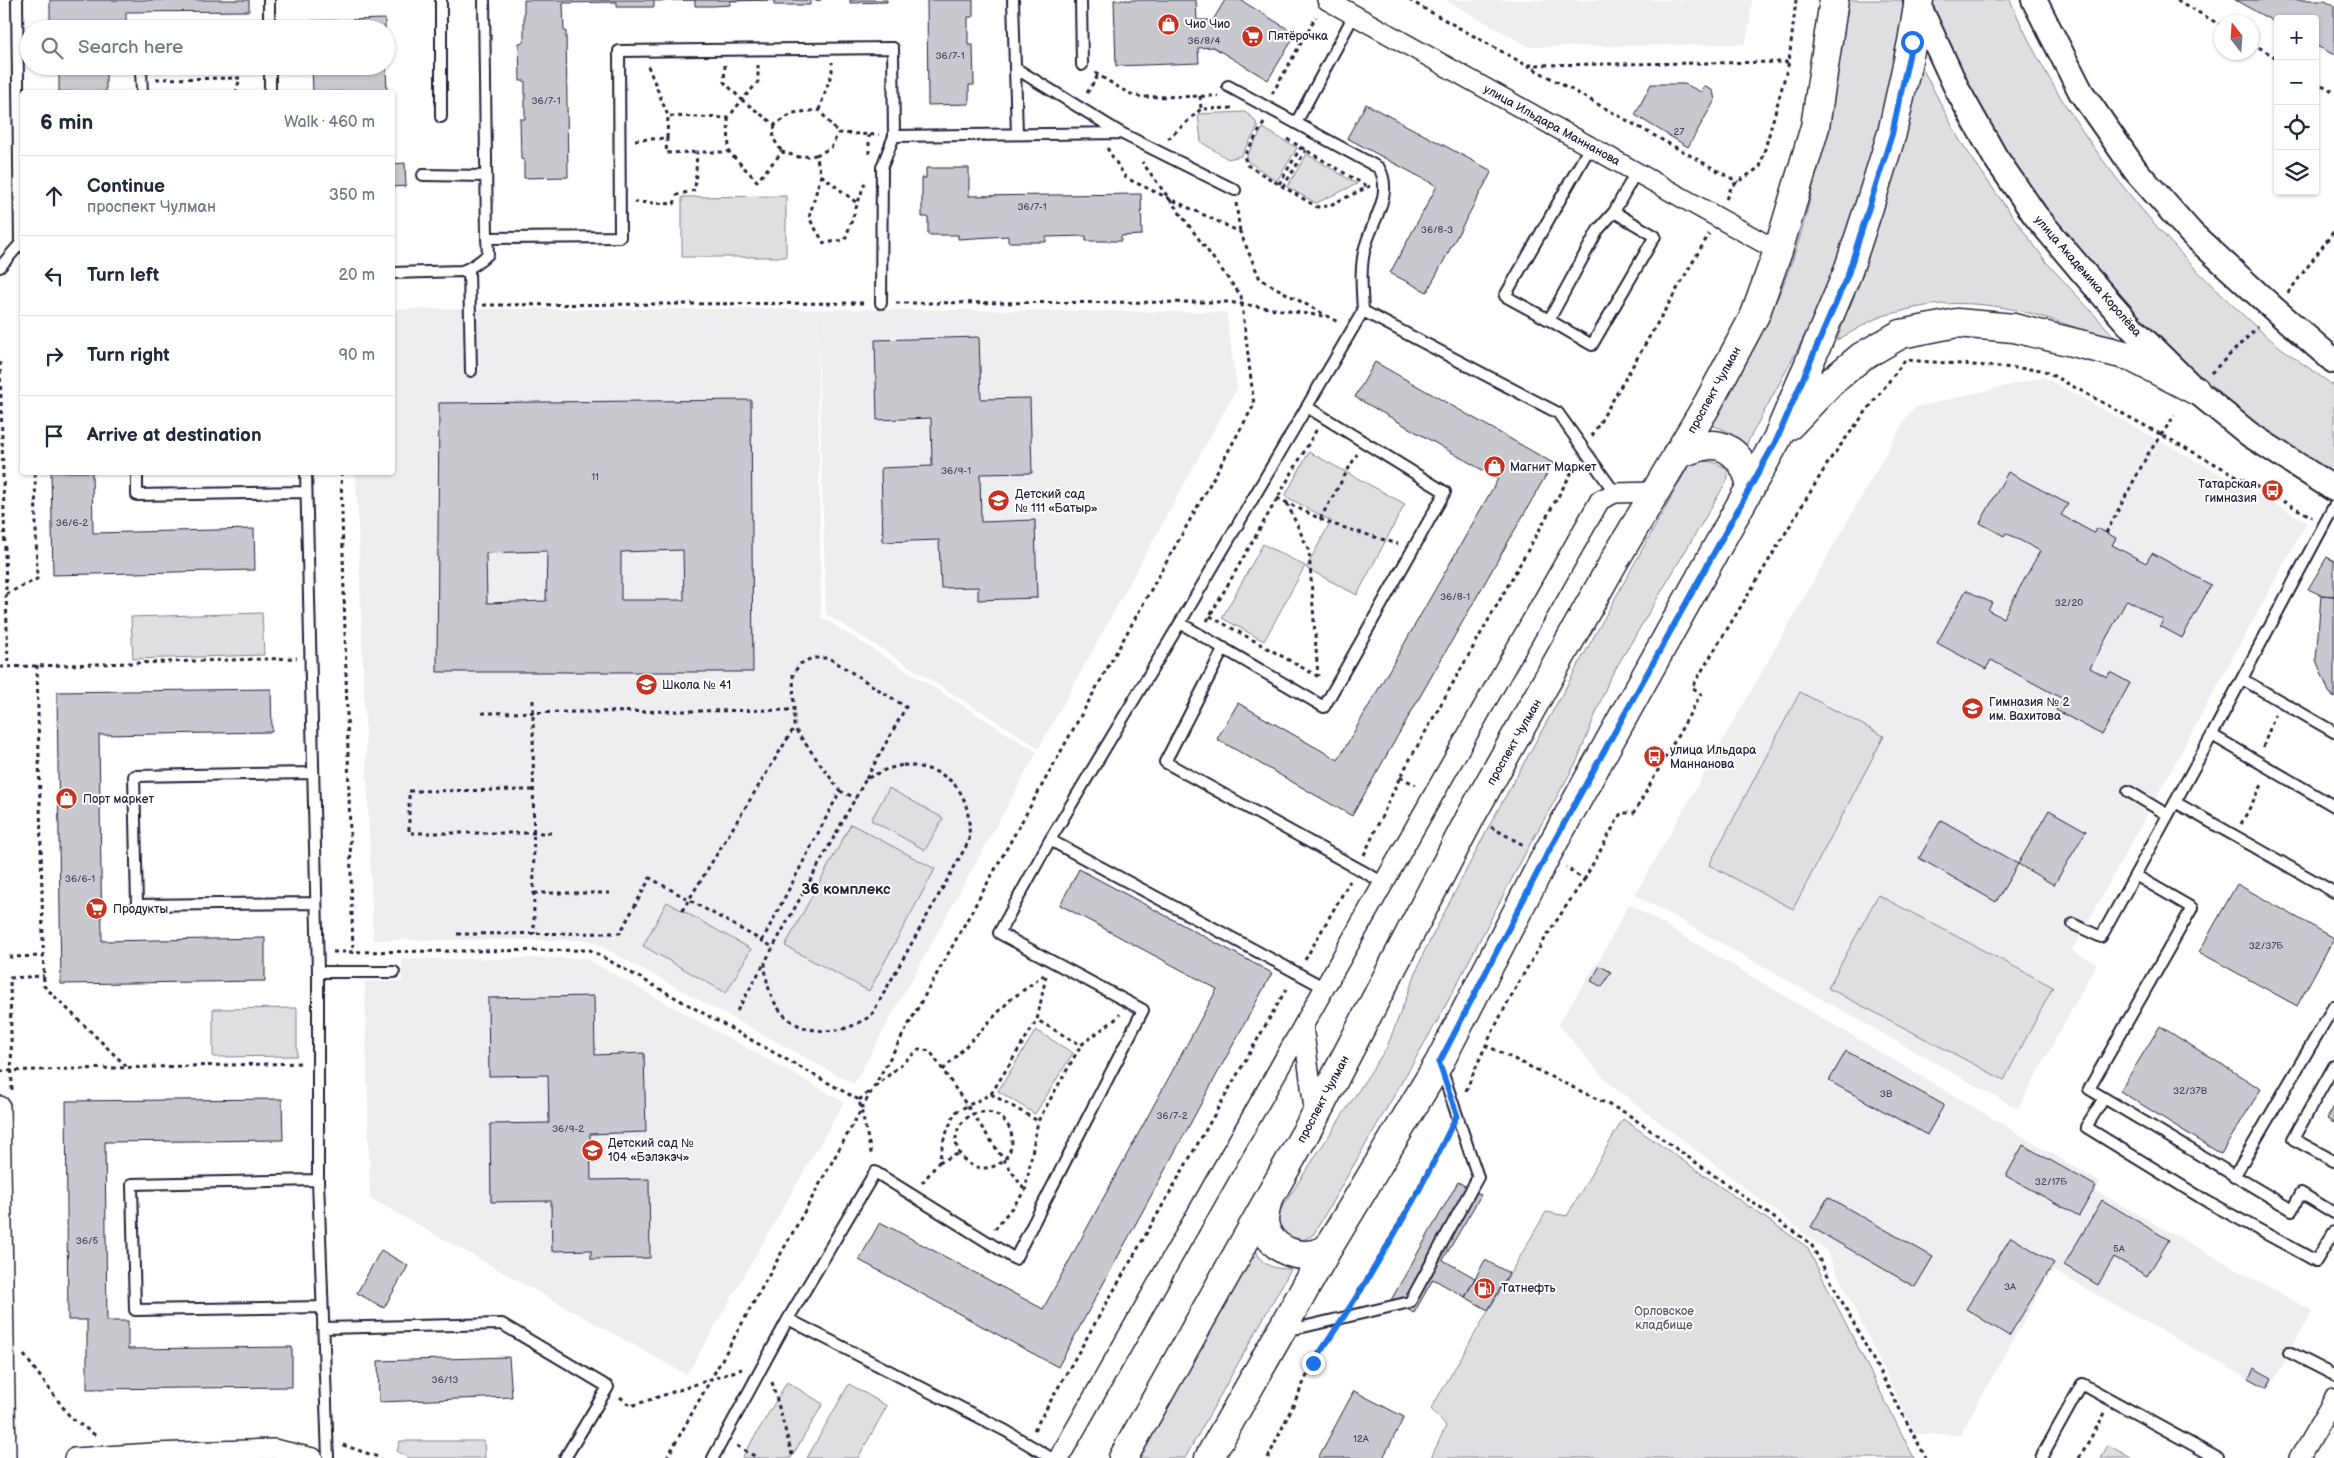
<!DOCTYPE html>
<meta charset="utf-8">
<style>
:root{--surface:#fff;--page:#f2f2f3;--text:#1f2937;--muted:#747a83;--line:#e0e1e3}
body{margin:0;font-family:"Balsamiq Sans",sans-serif;background:var(--page);color:var(--text)}
.controls{position:absolute;right:15px;top:15px;display:grid;overflow:hidden;border-radius:5px;box-shadow:0 1px 4px #0004}
.controls button{width:45px;height:45px;display:grid;place-items:center;padding:0;border:0;border-bottom:1px solid var(--line);background:var(--surface);color:var(--text);font:25px sans-serif}
.compass{position:absolute;left:2214px;top:15px;width:45px;height:45px;border-radius:50%;background:var(--surface);box-shadow:0 1px 4px #0004;rotate:343deg}
.stop{position:absolute;width:15px;height:15px;margin:-11px;border:4px solid #1a73e8;border-radius:50%;background:#fff}
.stop.end{background:#1a73e8;border-color:#fff;box-shadow:0 1px 5px #0008}
.list{margin:0;padding:0;list-style:none}
h2{display:flex;justify-content:space-between;align-items:center;height:65px;margin:0;padding:0 20px;font-size:21px}
h2 small{font-size:16px;font-weight:400;color:var(--muted)}
.list li{display:grid;grid-template-columns:32px 1fr auto;gap:15px;align-items:center;box-sizing:border-box;height:80px;padding:0 20px;border-top:1px solid var(--line)}
.list b{display:block;font-size:19px;white-space:nowrap}
.list p{margin:0;font-size:16px;white-space:nowrap;color:var(--muted)}
.list em{font-size:16px;font-style:normal;color:var(--muted)}
.icon{flex:none;width:28px;height:28px;fill:none;stroke:currentColor;stroke-width:2;stroke-linecap:round;stroke-linejoin:round}
.map{position:relative;flex:none;width:2334px;height:1458px;overflow:hidden}
.search{position:absolute;background:var(--surface);box-shadow:0 1px 4px #0004;left:20px;top:20px;width:375px;height:55px;display:flex;align-items:center;gap:12px;box-sizing:border-box;padding:0 18px;border-radius:28px;color:var(--muted);font-size:19px}
.panel{position:absolute;background:var(--surface);box-shadow:0 1px 4px #0004;left:20px;top:90px;width:375px;height:385px;border-radius:5px}
.map>svg:first-child{display:block}
.built{fill:#eeeef1}
.green{fill:#dfdfe2;stroke:#80808e}
.building{fill:#c8c8cf;stroke:#22223b;fill-rule:evenodd}
.lines{fill:none;stroke-linecap:round;stroke-linejoin:round}
.service-casing{stroke:#22223b;stroke-width:14}
.minor-casing{stroke:#22223b;stroke-width:22}
.tertiary-casing{stroke:#22223b;stroke-width:28}
.secondary-casing{stroke:#22223b;stroke-width:31}
.path{stroke:#22223b;stroke-width:3;stroke-dasharray:4 4;stroke-linecap:butt}
.service{stroke:#fff;stroke-width:10}
.minor{stroke:#fff;stroke-width:19}
.tertiary{stroke:#fff;stroke-width:24}
.secondary{stroke:#fff;stroke-width:28}
.route{stroke:#1a73e8;stroke-width:6}
.labels{text-anchor:middle;stroke-width:4;stroke-linejoin:round;paint-order:stroke}
.number-label{font-size:10px;fill:#4c4c60}
.poi-label{font-size:12px;fill:#22223b;stroke:#fff;text-anchor:start}
.street-label{font-size:12px;fill:#22223b;stroke:#fff}
.park-label{font-size:12px;fill:#5b5b6d;stroke:#fff}
.quarter-label{font-size:15px;font-weight:bold;fill:#22223b;stroke:#fff}
</style>
<div class="map">
<svg width="2334" height="1458" viewBox="0 0 2334 1458">
<rect width="100%" height="100%" fill="#fff"/>
<filter id="ink" filterUnits="userSpaceOnUse"><feTurbulence type="fractalNoise" baseFrequency=".02" numOctaves="2"/><feDisplacementMap in="SourceGraphic" scale="10" xChannelSelector="R" yChannelSelector="G"/><feConvolveMatrix kernelMatrix="1 2 1 2 8 2 1 2 1" color-interpolation-filters="sRGB"/></filter>
<g filter="url(#ink)">
<!-- built -->
<path class="built" d="M1445,0H1752L1749,28L1745,44L1530,47Z
M393,309H817L821,617L1037,752L854,1084L589,940H373L356,473L392,472Z
M817,309L1226,312L1237,388L1039,748L826,614Z
M2044,377L2307,522L2072,951L2097,963L2018,1109L1635,895L1909,413L1917,407Z
M1629,904L2100,1182L2096,1191L2312,1311L2269,1390L2052,1270L1960,1435L1915,1434L1826,1250L1607,1082L1558,1024L1601,957Z
M585,958L844,1102L687,1375L370,1198L365,982L402,981V959Z"/>
<!-- green -->
<path class="green" d="M1845,0H1902L1904,6C1886,97 1869,191 1832,277C1807,336 1774,392 1744,449C1734,432 1722,427 1703,424C1731,381 1761,338 1781,290C1819,198 1829,97 1845,0Z
M1932,0H2010C2066,130 2159,241 2264,334C2286,353 2311,369 2334,386V478L2204,391L2077,248L2027,182L1992,129L1966,82L1931,8Z
M1918,60L1959,139L1996,193L2047,263L2123,346C2053,317 1975,289 1899,312C1890,314 1881,316 1873,320C1861,326 1849,334 1837,340L1884,207Z
M1245,112L1254,119L1258,127L1241,156L1228,159L1201,142L1198,114Z
M1263,128L1297,148L1277,181L1247,161V155Z
M1307,154L1357,184L1316,203L1287,187Z
M786,196V257H682V197Z
M1309,452L1405,504L1357,595L1306,568L1331,521L1285,496Z
M1702,461L1713,462L1727,468L1728,479L1609,680L1577,761L1528,848L1439,1018L1313,1235L1299,1242L1281,1234L1275,1218L1387,1047L1424,952L1489,826L1689,465Z
M1263,544L1305,566L1264,641L1222,618Z
M262,613L264,655L133,659L131,617Z
M1800,692L1884,736L1793,909L1709,865Z
M889,788L943,818L925,850L871,820Z
M851,824L935,869L869,991L785,946Z
M1878,895L2053,987L2004,1080L1828,988Z
M667,902L751,949L726,993L643,946Z
M297,1008V1056L213,1057V1009Z
M1036,1030L1073,1053L1035,1114L998,1091Z
M1623,1119L1807,1247L1914,1458H1431L1446,1426L1431,1409L1546,1212L1567,1216Z
M1256,1247C1258,1266 1275,1269 1291,1269L1185,1458H1138Z
M787,1382L823,1404L791,1458H742Z
M849,1384L887,1406L858,1458H807Z
M400,1441H484L485,1458H410L397,1451Z
M2108,1445L2131,1458H2101Z"/>
<!-- building -->
<path class="building" d="M50,0H249V11L126,12V29H50Z
M524,0H821H810V5H774V0L730,1V5L713,6H695V0L654,1V7H617V2L563,3L564,31H566L568,177L524,178V160L521,159L520,119H525V81H520L519,43L524,42Z
M850,0H887V2L850,3Z
M927,0H973V17H968V45H973L974,85H969V104L928,105Z
M1114,0H1196L1197,20H1213L1225,0H1243L1242,1L1296,34L1268,80L1213,47L1198,48L1199,63L1116,66Z
M2235,0H2325L2334,5V55L2315,45V19H2278V24Z
M385,19V29H311V21Z
M59,66H106V92H59Z
M312,66H386L387,92H313Z
M1651,84H1685L1701,92L1704,86L1713,91L1715,100L1688,147L1635,115Z
M1366,104L1492,171L1427,292L1390,273L1437,186L1347,138Z
M405,163L406,186L392,187V164Z
M926,168H969V196L1141,194L1142,235L1121,236V241H1086V236L1046,237V242H1008V236L958,239V235H928V217H922V178H926Z
M979,337L981,399L1030,398L1032,473L980,474L981,522L1035,520L1037,598L978,600V587L941,588L939,540L883,542L881,468L932,466L931,418L877,420L875,340Z
M1375,362L1553,463L1352,816L1217,739L1238,703L1338,760L1498,479L1355,397Z
M751,400L753,672H437L439,403ZM683,550L684,600H621V552ZM547,551L546,601L487,603L486,553Z
M51,472H92L93,533L254,529L255,570L53,575Z
M2008,472L2068,504L2061,515L2094,533L2097,528L2116,538L2112,545L2146,563L2152,553L2211,585L2182,638L2160,626L2163,620L2127,600L2090,668L2107,677L2110,672L2130,683L2102,735L2056,710L2063,699L1991,660L1986,669L1937,643L1966,590L1992,603L1988,610L2003,618L2040,551L2006,533L2004,536L1980,523Z
M2327,557L2334,561V596L2321,595L2308,589Z
M2321,595L2334,596V698L2329,692L2316,660Z
M271,689L272,732L99,735L102,941L265,938V981L61,984L57,692Z
M2049,810L2086,831L2054,885L2018,864Z
M1941,820L2018,864L1996,902L1919,858Z
M1079,869L1272,973L1058,1367L859,1260L880,1222L1043,1309L1217,989L1060,905Z
M2237,884L2334,938L2297,1006L2199,952Z
M1600,966L1611,972L1602,987L1591,981Z
M594,996L595,1055L644,1053L646,1132L590,1134L591,1180L649,1179L650,1258L591,1259V1250L552,1251L551,1201L491,1202L490,1124L549,1123L548,1075L489,1076L488,998Z
M2160,1026L2261,1089L2221,1154L2120,1091Z
M1846,1051L1944,1105L1927,1135L1829,1081Z
M282,1099L283,1140L105,1142L107,1321H128V1349L292,1347V1387L87,1389V1320H68L66,1101Z
M2334,1106V1123L2327,1119Z
M2023,1145L2096,1186L2079,1216L2006,1176Z
M1458,1182L1481,1195L1443,1260L1475,1278L1465,1297L1433,1279L1414,1313L1391,1300Z
M1828,1197L1933,1257L1915,1287L1811,1227Z
M2102,1200L2169,1240L2147,1276L2114,1257L2098,1285L2064,1265Z
M2011,1237L2054,1263L2009,1336L1966,1309Z
M381,1250L408,1266L384,1308L357,1293Z
M1485,1260L1509,1273L1488,1310L1465,1297Z
M509,1357L512,1397L379,1402L378,1361Z
M2254,1368L2272,1378L2267,1388L2249,1378Z
M1354,1391L1404,1417L1383,1458H1318Z"/>
<g class="lines">
<defs>
<path id="service" d="M269,0V29
M441,0V117
M484,0L487,238L620,237L619,51L893,48L894,136L1121,133
M1013,0L1017,134
M1081,0L1082,65
M1354,15L1296,123L1379,168C1395,195 1369,225 1364,252C1360,271 1362,291 1363,311
M270,66V92
M1015,68L1121,133L1235,190
M1228,86L1296,123
M142,92L141,71L147,66
M1590,147L1505,296L1549,320L1598,230L1614,212L1636,172
M423,175L486,176
M0,267L20,244L17,0
M469,269L471,371
M392,273L462,271C473,267 480,262 488,254L487,238
M881,303L882,167L894,136
M1549,320L1592,345L1655,236L1614,212
M137,472V495L306,492
M306,472L318,972V1180L328,1458
M2334,506L2212,735L2334,806
M1180,623L1324,707L1445,492L1307,407
M1224,648L1165,762L1384,883
M2242,679L2334,732
M313,773L134,776L137,905L316,903
M2128,791L2168,815
M2175,802L2334,892
M1050,840L1180,623L1363,311L1558,413L1615,493
M2135,875L2192,908L2089,1089L2292,1210L2301,1193L2334,1213
M2073,924L2101,937L2212,735
M318,972H394
M2334,1066L2293,1139L2334,1161
M2104,1098L2086,1127L2208,1202L2316,1261L2334,1232
M2234,1177L2334,1006
M318,1180L132,1184L135,1310L322,1307
M788,1319L1006,1431L1051,1458
M323,1328L502,1324L608,1387L565,1458
M1286,1331L1410,1302L1478,1177L1441,1068
M2289,1352L2334,1375
M713,1458L788,1319L875,1172L1015,1259L1143,1010L999,933L1050,840L1325,988
M2041,1458L2082,1384L2217,1458"/>
<path id="minor" d="M1327,0L1778,251
M1303,1026L1315,1116
M0,1106L6,1458
M74,1458L152,1453L274,1449L313,1458
M1059,1458L1600,500L1615,493L1654,492
M2300,1458L2334,1399"/>
<path id="tertiary" d="M1916,0L1958,91L1995,157L2035,215L2082,271L2132,328L2195,390L2249,434L2334,489
M2034,0L2081,92L2136,171L2191,233L2274,309L2334,361"/>
<path id="secondary" d="M1790,425L1830,383L1861,357L1901,334L1957,323L2014,328L2129,356L2195,390
M1677,454C1688,451 1701,445 1712,445C1734,445 1748,468 1751,487
M1267,1202C1266,1208 1264,1215 1264,1221C1267,1251 1305,1264 1328,1248
M1123,1458L1315,1116L1471,816L1616,558L1707,405L1755,315L1778,251L1815,127L1834,0
M1209,1458L1328,1248L1439,1063L1546,856L1777,439L1847,274L1869,207L1892,133L1912,42L1919,0"/>
</defs>
<!-- service casing -->
<use href="#service" class="service-casing"/>
<!-- minor casing -->
<use href="#minor" class="minor-casing"/>
<!-- tertiary casing -->
<use href="#tertiary" class="tertiary-casing"/>
<!-- secondary casing -->
<use href="#secondary" class="secondary-casing"/>
<!-- path -->
<path class="path" d="M1409,0L1526,65L1789,62
M2177,0L2222,26
M2252,43L2278,59
M725,65L724,82L742,100L758,82V65
M1527,65L1738,182
M648,66L668,116L728,118L742,100L775,125L793,113L819,110L838,133L879,135
M1095,73L1128,93L1141,97L1218,96
M156,79L240,78L236,92
M2315,81L2334,92
M1087,93L1098,75
M1272,94L1316,17
M1200,96L1201,109L1233,108
M819,110L832,72V62
M728,118L729,152
M1264,123L1244,156L1247,165L1317,207L1328,206L1370,186
M775,125L773,138L782,152
M667,138L668,116
M1168,139L1201,109
M1287,139L1368,187
M635,140L667,138L666,153L697,152
M1107,148L1126,178L1240,232L1260,279L1338,322
M869,154V135
M816,155L831,148L838,133
M821,175L857,203
M1279,184L1301,147
M1283,187L1306,150
M1726,199L1732,186L1760,167L1789,62L1796,0
M634,202L674,204L677,195L695,190L697,152H729L757,181L782,152L799,157L816,155L821,175L809,218L824,243L845,240L865,182
M1236,203L1240,232
M2288,293L2334,231
M896,303L1228,302L1329,317
M483,305L867,303
M0,362L8,666
M2211,373L2258,327
M1592,436L1709,234
M341,472L353,954
M1277,498L1329,523L1398,544
M1287,503L1309,551L1318,676
M1320,519L1357,454
M2106,533L2148,454L2175,415
M6,594L37,579L35,472
M1210,616L1319,677
M1207,621L1317,429
M37,665L44,986L128,1068
M0,667L297,658
M533,700L534,934
M482,713L794,710L793,674L800,664L812,658H829L906,707L866,779
M2263,747L2275,715
M903,765C953,768 972,793 969,841L871,1016C862,1021 852,1027 843,1029C794,1038 766,1010 765,962L866,779L887,769Z
M1400,777L1416,785
M533,790L409,791V833H554
M840,791L856,798
M2241,824L2263,783
M1491,827L1525,846
M1364,855L1400,777L1577,463
M1584,880L1621,813H1634L1701,694L1692,687L1831,458L1905,360L2043,370L2312,517
M534,893H614
M682,911L794,728V710
M457,934L620,933L650,878L773,947
M762,941L840,791L794,728
M333,952L590,950L859,1100L872,1157
M9,957L44,956
M1305,960L1350,881
M1046,976L1037,1020L1081,1045L1117,1018L1120,1014
M737,1011L765,962
M1485,1045L1626,1113L1811,1244L1926,1458
M943,1070L1010,1000L1044,975
M0,1071L303,1063
M875,1087L919,1049L930,1051L1025,1191
M12,1090L10,978L44,976
M1466,1091C1496,1016 1538,946 1584,880L1566,867
M991,1094L1037,1020
M859,1100L870,1091
M956 1140a28 28 0 1 1 56 0a28 28 0 1 1-56 0Z
M939,1162L960,1153
M922,1183L939,1162L944,1139L955,1112L991,1094L1038,1121
M995,1229L1025,1191L1038,1121L1081,1045
M1357,1299L1447,1136
M24,1355L71,1418L98,1437
M772,1382L793,1458
M620,1397L631,1406L742,1369
M1034,1430L1288,986
M343,1445L381,1458
M737,1446L758,1458
M667,1458L1254,405L1241,296L1142,162
M1268,1458L1313,1363L1331,1337
M2079,1458L2105,1413"/>
<!-- service -->
<use href="#service" class="service"/>
<!-- minor -->
<use href="#minor" class="minor"/>
<!-- tertiary -->
<use href="#tertiary" class="tertiary"/>
<!-- secondary -->
<use href="#secondary" class="secondary"/>
</g>
</g>
<g class="lines" filter="url(#ink)">
<!-- route -->
<path class="route" d="M1313,1363C1367,1284 1416,1202 1457,1115L1439,1063L1546,856L1777,439L1848,274L1892,134L1912,42"/>
</g>
<!-- icons -->
<defs>
<symbol id="shop-disc" viewBox="-11 -11 22 22"><circle r="9.5" fill="#c8321e" stroke="#fff"/><path d="M-5-2.5h2.3a2.7 3.5 0 0 1 5.4 0H5L5.5 6h-11ZM-1.5-2.5h3a1.5 2.3 0 0 0-3 0Z" fill="#fff"/></symbol>
<symbol id="supermarket-disc" viewBox="-11 -11 22 22"><circle r="9.5" fill="#c8321e" stroke="#fff"/><path d="M-6-5.5h2.5l.6 2H6L4.5 2H-2.5L-4.4-4H-6ZM-1.5 3.2a1.3 1.3 0 1 0 .1 0ZM3 3.2a1.3 1.3 0 1 0 .1 0Z" fill="#fff"/></symbol>
<symbol id="bus-disc" viewBox="-11 -11 22 22"><circle r="9.5" fill="#c8321e" stroke="#fff"/><path d="M-5-6H5V4H4V6H2V4H-2V6H-4V4H-5ZM-3.5-4V0h7V-4ZM-3.5 1.2v1.5H-2V1.2ZM2 1.2v1.5H3.5V1.2Z" fill="#fff"/></symbol>
<symbol id="school-disc" viewBox="-11 -11 22 22"><circle r="9.5" fill="#c8321e" stroke="#fff"/><path d="M0-5L7-2L0 1L-7-2ZM-4 1L0 2.5L4 1V4Q0 6-4 4Z" fill="#fff"/></symbol>
<symbol id="fuel-disc" viewBox="-11 -11 22 22"><circle r="9.5" fill="#c8321e" stroke="#fff"/><path d="M-5.5-6h7V0h2V4h1.3V-2.5L3-4.5l.8-.8L6-3V5H2.5V1h-1V6h-7ZM-4.2-4.7v3.2H.2V-4.7Z" fill="#fff"/></symbol>
</defs>
<g fill-rule="evenodd">
<use href="#shop-disc" x="1156" y="12" width="25" height="25"/>
<use href="#supermarket-disc" x="1240" y="24" width="25" height="25"/>
<use href="#shop-disc" x="1482" y="454" width="25" height="25"/>
<use href="#bus-disc" x="2260" y="478" width="25" height="25"/>
<use href="#school-disc" x="986" y="488" width="25" height="25"/>
<use href="#school-disc" x="634" y="672" width="25" height="25"/>
<use href="#school-disc" x="1960" y="696" width="25" height="25"/>
<use href="#bus-disc" x="1642" y="744" width="25" height="25"/>
<use href="#shop-disc" x="54" y="786" width="25" height="25"/>
<use href="#supermarket-disc" x="84" y="896" width="25" height="25"/>
<use href="#school-disc" x="580" y="1138" width="25" height="25"/>
<use href="#fuel-disc" x="1472" y="1276" width="25" height="25"/>
</g>
<g class="labels">
<!-- number labels -->
<g class="number-label">
<text x="1204" y="44">36/8/4</text>
<text x="950" y="59">36/7-1</text>
<text x="546" y="104">36/7-1</text>
<text x="1679" y="135">27</text>
<text x="1032" y="210">36/7-1</text>
<text x="1437" y="233">36/8-3</text>
<text x="956" y="474">36/9-1</text>
<text x="595" y="480">11</text>
<text x="72" y="526">36/6-2</text>
<text x="1455" y="600">36/8-1</text>
<text x="2069" y="606">32/20</text>
<text x="80" y="882">36/6-1</text>
<text x="2266" y="949">32/37Б</text>
<text x="2190" y="1094">32/37В</text>
<text x="1886" y="1097">3В</text>
<text x="1172" y="1119">36/7-2</text>
<text x="568" y="1132">36/9-2</text>
<text x="2051" y="1185">32/17Б</text>
<text x="87" y="1244">36/5</text>
<text x="2119" y="1252">5А</text>
<text x="2010" y="1290">3А</text>
<text x="445" y="1383">36/13</text>
<text x="1361" y="1442">12А</text>
</g>
<!-- poi labels -->
<g class="poi-label">
<text x="1185" y="28">Чио Чио</text>
<text x="1268" y="40">Пятёрочка</text>
<text x="1510" y="471">Магнит Маркет</text>
<text x="2257" y="488" text-anchor="end">Татарская<tspan x="2257" dy="14">гимназия</tspan></text>
<text x="1015" y="498">Детский сад<tspan x="1015" dy="14">№ 111 «Батыр»</tspan></text>
<text x="662" y="689">Школа № 41</text>
<text x="1989" y="706">Гимназия № 2<tspan x="1989" dy="14">им. Вахитова</tspan></text>
<text x="1670" y="754">улица Ильдара<tspan x="1670" dy="14">Маннанова</tspan></text>
<text x="83" y="803">Порт маркет</text>
<text x="113" y="913">Продукты</text>
<text x="608" y="1147">Детский сад №<tspan x="608" dy="14">104 «Бэлэкэч»</tspan></text>
<text x="1501" y="1292">Татнефть</text>
</g>
<!-- street labels -->
<g class="street-label">
<text transform="translate(1552 125) rotate(29)" y="4">улица Ильдара Маннанова</text>
<text transform="translate(2088 276) rotate(49)" y="4">улица Академика Королёва</text>
<text transform="translate(1714 390) rotate(-61)" y="4">проспект Чулман</text>
<text transform="translate(1514 742) rotate(-60)" y="4">проспект Чулман</text>
<text transform="translate(1323 1099) rotate(-62)" y="4">проспект Чулман</text>
</g>
<!-- park labels -->
<g class="park-label">
<text x="1664" y="1315">Орловское<tspan x="1664" dy="14">кладбище</tspan></text>
</g>
<!-- quarter labels -->
<g class="quarter-label">
<text x="846" y="894">36 комплекс</text>
</g>
</g>
</svg>
<div class="controls">
<button>+</button>
<button>−</button>
<button><svg class="icon" aria-label="locate" viewBox="0 0 24 24"><circle cx="12" cy="12" r="6"/><path d="M12 2v4M12 18v4M2 12h4M18 12h4"/></svg></button>
<button><svg class="icon" aria-label="layers" viewBox="0 0 24 24"><path d="M12 4l9 5-9 5-9-5zM3 14l9 5 9-5"/></svg></button>
</div>
<svg class="compass" viewBox="-18 -18 36 36"><path d="M0-13l5 13h-10z" fill="#e53935"/><path d="M0 13l5-13h-10z" fill="#747a83"/></svg>
<div class="stop" style="left:1912px;top:42px"></div>
<div class="stop end" style="left:1313px;top:1363px"></div>
<div class="search"><svg class="icon" aria-label="search" viewBox="0 0 24 24"><circle cx="10" cy="10" r="6"/><path d="M15 15l6 6"/></svg>Search here</div>
<section class="panel">
<h2>6 min<small>Walk · 460 m</small></h2>
<ul class="list">
<li><svg class="icon" aria-label="ahead" viewBox="0 0 24 24"><path d="M12 20V5M6 11l6-6 6 6"/></svg><div><b>Continue</b><p>проспект Чулман</p></div><em>350 m</em></li>
<li><svg class="icon" aria-label="left" viewBox="0 0 24 24"><path d="M17 20v-9H6M10 6l-5 5 5 5"/></svg><div><b>Turn left</b></div><em>20 m</em></li>
<li><svg class="icon" aria-label="right" viewBox="0 0 24 24"><path d="M7 20v-9h11M14 6l5 5-5 5"/></svg><div><b>Turn right</b></div><em>90 m</em></li>
<li><svg class="icon" aria-label="arrive" viewBox="0 0 24 24"><path d="M6 21V4h12l-3 4 3 4H6"/></svg><div><b>Arrive at destination</b></div></li>
</ul>
</section>
</div>
